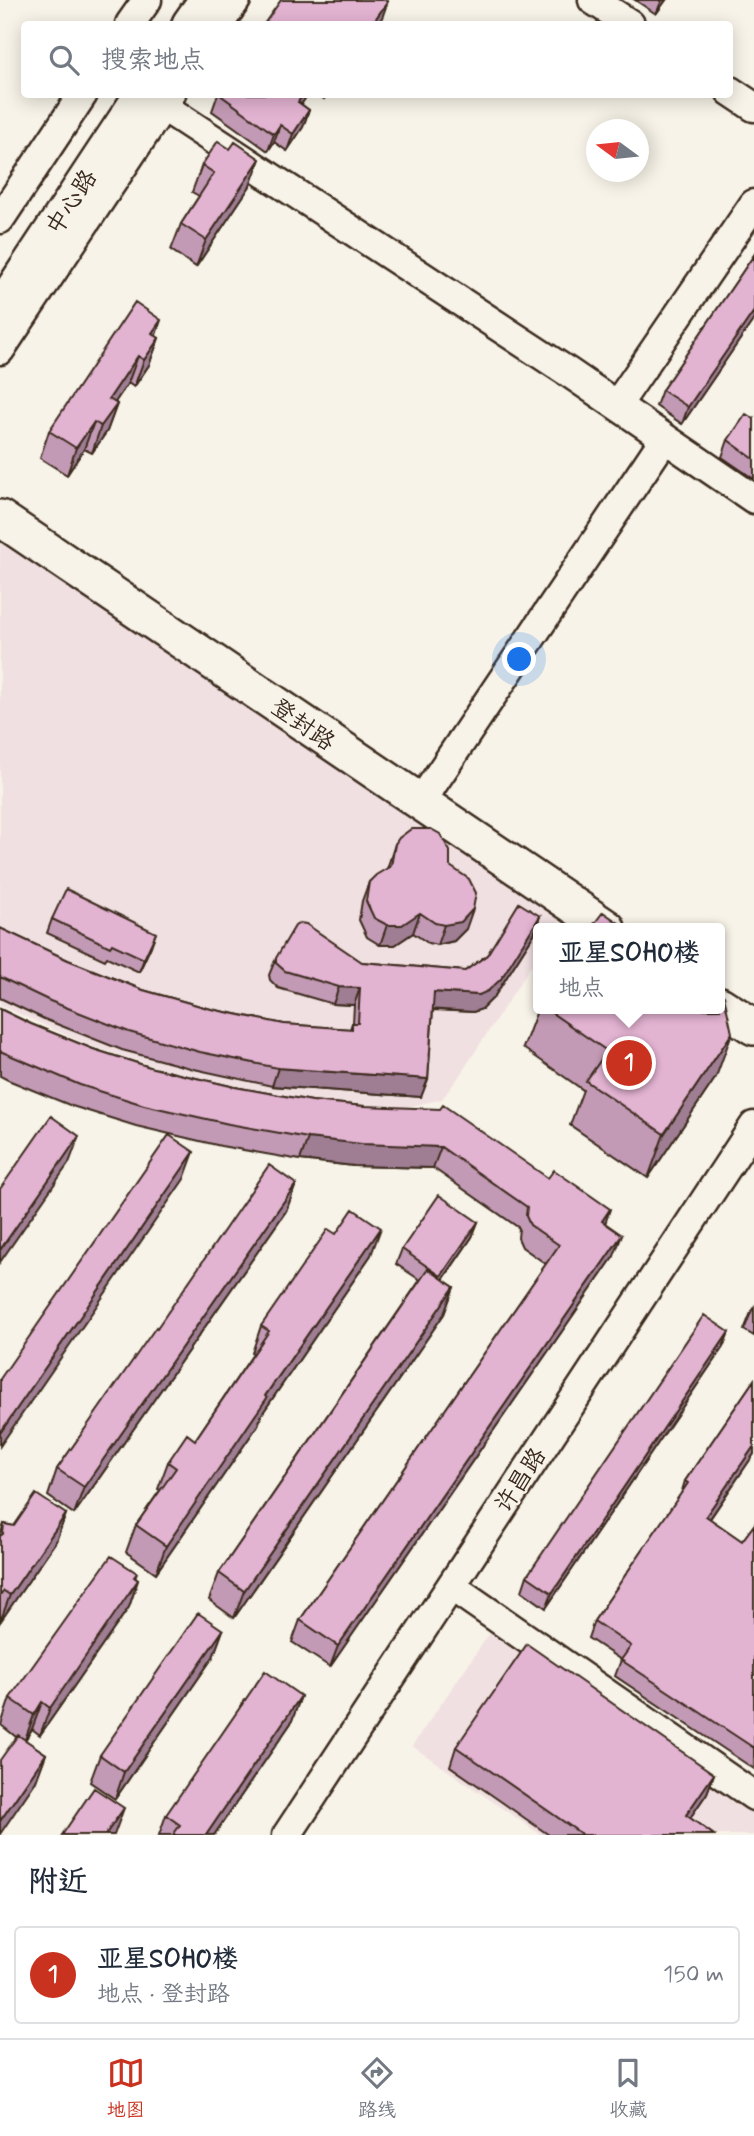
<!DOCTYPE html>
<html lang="zh">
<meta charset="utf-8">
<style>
:root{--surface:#fff;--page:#f2f2f3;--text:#1f2937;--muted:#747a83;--line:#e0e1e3;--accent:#c8321e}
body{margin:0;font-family:Mynerve,"LXGW WenKai TC",sans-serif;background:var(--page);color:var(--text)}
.compass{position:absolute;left:586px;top:119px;width:63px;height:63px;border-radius:50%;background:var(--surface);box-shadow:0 4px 18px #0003;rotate:285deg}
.you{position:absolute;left:520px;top:660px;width:24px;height:24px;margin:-18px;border:5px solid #fff;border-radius:50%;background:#1a73e8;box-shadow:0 0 0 10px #1a73e833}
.badge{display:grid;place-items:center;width:46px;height:46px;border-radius:50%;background:var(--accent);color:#fff;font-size:23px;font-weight:700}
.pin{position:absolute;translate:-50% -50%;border:4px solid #fff;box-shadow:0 2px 7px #0006}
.popup{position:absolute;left:533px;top:923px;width:192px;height:91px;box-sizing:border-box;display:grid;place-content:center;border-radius:7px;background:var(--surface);filter:drop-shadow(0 2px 5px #0005);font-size:23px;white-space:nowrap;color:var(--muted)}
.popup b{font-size:26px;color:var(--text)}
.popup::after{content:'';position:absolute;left:50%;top:100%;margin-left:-14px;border:14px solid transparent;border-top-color:var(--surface)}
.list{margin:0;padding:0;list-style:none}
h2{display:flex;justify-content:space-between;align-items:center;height:91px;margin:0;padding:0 28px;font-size:30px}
h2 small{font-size:23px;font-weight:400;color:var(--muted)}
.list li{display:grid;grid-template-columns:46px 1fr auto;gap:21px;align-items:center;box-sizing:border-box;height:98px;margin:0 14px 14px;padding:0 14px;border:2px solid var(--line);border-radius:7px}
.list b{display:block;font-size:26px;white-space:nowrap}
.list p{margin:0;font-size:23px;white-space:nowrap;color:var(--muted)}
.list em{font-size:23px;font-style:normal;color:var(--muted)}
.icon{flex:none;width:38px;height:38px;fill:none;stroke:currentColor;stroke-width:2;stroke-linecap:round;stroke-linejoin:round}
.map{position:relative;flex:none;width:754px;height:1835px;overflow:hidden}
.search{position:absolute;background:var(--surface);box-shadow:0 4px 18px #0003;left:21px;right:21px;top:21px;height:77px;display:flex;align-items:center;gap:18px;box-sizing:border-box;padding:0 24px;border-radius:7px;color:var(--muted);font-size:26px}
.sheet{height:203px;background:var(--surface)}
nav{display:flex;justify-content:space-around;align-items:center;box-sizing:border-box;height:98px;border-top:2px solid var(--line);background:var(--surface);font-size:19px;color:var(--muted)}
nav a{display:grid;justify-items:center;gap:4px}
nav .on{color:var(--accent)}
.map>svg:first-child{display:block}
.built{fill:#f1e0e1}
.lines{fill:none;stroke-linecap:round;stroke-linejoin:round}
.minor-casing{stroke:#3b2a1e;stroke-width:33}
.major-casing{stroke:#3b2a1e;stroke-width:40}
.minor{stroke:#f7f3e8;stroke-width:28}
.major{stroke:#f7f3e8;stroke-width:35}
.wall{fill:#c39ab5;stroke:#3b2a1e;stroke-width:2}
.shaded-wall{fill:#9f7d93;stroke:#3b2a1e;stroke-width:2}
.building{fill:#e3b3d2;stroke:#3b2a1e;stroke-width:2}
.labels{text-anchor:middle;stroke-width:5;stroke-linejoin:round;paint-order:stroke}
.street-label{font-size:24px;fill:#3b2a1e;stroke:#f7f3e8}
</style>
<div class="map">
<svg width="754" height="1835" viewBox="0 0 754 1835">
<rect width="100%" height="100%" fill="#f7f3e8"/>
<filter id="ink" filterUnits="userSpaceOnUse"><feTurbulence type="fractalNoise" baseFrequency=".0143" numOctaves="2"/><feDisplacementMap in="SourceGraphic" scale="14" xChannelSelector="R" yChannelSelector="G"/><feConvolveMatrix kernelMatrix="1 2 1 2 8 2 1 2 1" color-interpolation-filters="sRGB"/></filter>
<g filter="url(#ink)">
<!-- built -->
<path class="built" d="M0,540L562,917L555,928H538V955L458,1078L442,1099L408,1107H370L311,1102L250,1091L179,1074L88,1045L0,1005Z
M494,1627L754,1806V1835H541L412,1746Z"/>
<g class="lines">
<defs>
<path id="minor" d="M593,0L630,24
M130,24L147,0
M219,24L236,0
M730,91L754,107
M144,94L568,372L754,499
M0,219L83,94
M0,350L171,94
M617,405L754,204
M420,803L665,438
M464,1595L754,1796
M287,1835L754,1126"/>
<path id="major" d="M190,24L207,0
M0,310L143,94
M0,518L607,928
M720,1005L754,1027"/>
</defs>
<!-- minor casing -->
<use href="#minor" class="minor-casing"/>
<!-- major casing -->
<use href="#major" class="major-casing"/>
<!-- minor -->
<use href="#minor" class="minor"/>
<!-- major -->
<use href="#major" class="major"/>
</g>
<!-- wall -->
<path class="wall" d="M635,0H666L656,14Z
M218,94H308L301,104L309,110L303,127L287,151L274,142L268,151L212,111Z
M317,94H327L324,99Z
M230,149L250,186L196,267L171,250L181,224L199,196L192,192L202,165Z
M754,255V319L682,424L656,406L662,390Z
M156,336L159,338L149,365L134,387L128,383L115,402L117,404L107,431L92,453L84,449L67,475L40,458L49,431Z
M754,419V479L722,457L728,440Z
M395,844L450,866L466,929L454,941L437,945L428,943L413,933L395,945H380L367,937L359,920L362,901L369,882L387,869Z
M540,916L534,934L494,997L482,1009L473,1012L433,1010L428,1079L421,1097L272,1086L194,1069L122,1050L44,1019L0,998V928L68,960L143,990L211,1009L284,1024L350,1029L352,1023H353L354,1005L333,1004L278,988L270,980L269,975L276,958L362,962L465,971Z
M52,919L151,946L139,972L107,957L105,960L47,933Z
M538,1008V1009H720L716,1077L648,1178L570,1125L583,1090L523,1048Z
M0,1009L31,1024L93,1049L153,1068L235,1087L312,1101L364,1106L605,1223L614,1256L330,1667L292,1642L300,1620L546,1264L522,1247L518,1238L519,1228L433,1168L354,1166L300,1160L221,1146L136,1126L72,1106L8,1080L0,1076Z
M296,1184L286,1211L74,1514L48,1496L57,1469L157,1328Z
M478,1222L472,1237L443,1280L454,1287L444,1314L234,1618L209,1600L219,1573L420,1280L396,1264L402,1249Z
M371,1255L262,1414L258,1425L156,1573L126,1552L136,1525L160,1490L158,1489L168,1462L195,1440L253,1354L252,1353L261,1326Z
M754,1307V1336L744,1330L752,1310Z
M729,1332L723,1347L546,1608L522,1591L527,1576Z
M754,1380V1454L710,1519L742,1541L754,1525V1769L615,1676L621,1660L588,1638L594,1621L681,1494L685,1481Z
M66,1514L56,1541L0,1622V1535L4,1524L14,1526Z
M135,1578L138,1580L129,1607L40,1735L32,1729L25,1740L46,1754L36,1781L16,1737L1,1725L10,1698Z
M223,1630L213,1657L115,1799L90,1782L100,1755Z
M301,1696L291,1723L214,1835H159L166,1815Z
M456,1747L714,1774L707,1793L690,1818L714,1835H549L450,1766Z"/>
<!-- shaded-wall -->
<path class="shaded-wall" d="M662,0H666L656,14Z
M388,1L382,18L377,24H372Z
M303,94H308L292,119L298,102Z
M309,110L303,127L287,151L293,134Z
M280,125L274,142L268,151L274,134Z
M260,159L250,186L196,267L206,240Z
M754,311V319L682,424L688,407Z
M161,320L152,347L143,360L152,333Z
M159,338L149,365L134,387L144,360Z
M138,356L128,383L99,426L109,399Z
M117,404L107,431L92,453L101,426Z
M94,422L84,449L67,475L76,448Z
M473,909L466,929L454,941L437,945L444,925Z
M420,913L413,933L395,945H380L387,925Z
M540,916L534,934L494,997L482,1009L473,1012L427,1009L434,992L479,995Z
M156,933L151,946L139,972L144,959Z
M339,987L360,988L354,1005L333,1004Z
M732,1033L716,1077L648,1178L664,1134Z
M278,1068L428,1079L421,1097L272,1086Z
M79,1136L69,1163L0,1262V1250Z
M308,1138L441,1147L433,1168L354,1166L300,1160Z
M194,1152L184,1179L0,1446V1433Z
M296,1184L286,1211L74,1514L84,1487Z
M610,1209L603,1230L602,1221Z
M478,1222L472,1237L435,1291L441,1276Z
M381,1228L371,1255L262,1414L258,1425L156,1573L166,1546L265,1396Z
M622,1235L614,1256L330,1667L338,1646Z
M454,1287L444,1314L234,1618L244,1591Z
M729,1332L723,1347L546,1608L552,1593Z
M754,1446V1454L700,1533L706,1516Z
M66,1514L56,1541L0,1622L10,1595Z
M137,1573L130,1593L138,1580L129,1607L40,1735L50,1708Z
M223,1630L213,1657L115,1799L124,1772Z
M301,1696L291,1723L214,1835H206Z
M42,1702L32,1729L24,1742L34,1715Z
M46,1754L36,1781L0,1834V1821Z
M714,1774L707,1793L679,1834L686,1815Z
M124,1808L114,1835H105Z"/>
<!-- building -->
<path class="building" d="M281,0H387L388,1L372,24H264Z
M219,94H303L298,102L309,110L293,134L280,125L274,134Z
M218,141L230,149L235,142L260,159L206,240L181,224L214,173L202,165Z
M754,255V311L688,407L662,390Z
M135,302L161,320L152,333L159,338L144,360L138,356L109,399L117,404L101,426L94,422L76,448L49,431Z
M746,414L754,419V459L728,440Z
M411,829H431L440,834L450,851V866L469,879L476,893L473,909L461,922L444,925L435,923L420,913L402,925H387L374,918L366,901L369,882L376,875L391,866L395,844L399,838Z
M66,889L156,933L144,959L112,944L110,947L52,919Z
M519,903L540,916L501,979L488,991L479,995L434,992L428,1079L278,1068L200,1052L129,1032L50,1001L0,977V928L68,960L143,990L211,1009L284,1024L352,1029V1023H358L360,988L339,987L285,971L276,963V958L295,926L300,923L306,924L362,962L465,971L487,955Z
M603,912L626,928H591Z
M720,993L724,996L732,1033L664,1134L586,1081L607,1051L546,1009H720Z
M0,1009L31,1024L93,1049L153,1068L235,1087L312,1101L364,1106L440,1109L443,1105L548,1178L554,1170L610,1209L602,1221L622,1235L338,1646L300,1620L559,1245L530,1225L526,1216L527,1207L441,1147L362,1144L308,1138L229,1124L144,1105L80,1085L0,1051Z
M51,1116L79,1136L0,1250V1189Z
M169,1135L194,1152L0,1433V1379Z
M269,1165L296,1184L84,1487L57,1469L156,1327L157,1328Z
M439,1195L478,1222L441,1276L402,1249Z
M353,1209L381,1228L265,1396L267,1398L166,1546L136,1525L176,1468L168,1462L187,1434L195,1440L269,1331L261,1326L328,1229L336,1234Z
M428,1269L454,1287L244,1591L219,1573Z
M704,1315L729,1332L552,1593L527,1576Z
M754,1380V1446L706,1516L742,1541L754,1525V1748L621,1660L631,1646L594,1621L688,1483L685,1481Z
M36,1494L66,1514L10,1595L4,1591L0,1596V1536L3,1534L4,1524L14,1526Z
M111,1556L137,1573L134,1577L138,1580L50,1708L42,1702L34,1715L10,1698Z
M198,1613L223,1630L124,1772L100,1755Z
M527,1644L714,1774L686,1815L714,1835H583L456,1747Z
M265,1671L301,1696L206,1835H173L180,1825L166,1815Z
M18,1735L46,1754L0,1821V1760Z
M94,1788L124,1808L105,1835H62Z"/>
</g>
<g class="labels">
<!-- street labels -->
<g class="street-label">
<text transform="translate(71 202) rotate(-57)" y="8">中心路</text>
<text transform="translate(303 724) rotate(35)" y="8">登封路</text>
<text transform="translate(520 1480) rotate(-57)" y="8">许昌路</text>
</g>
</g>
</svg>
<svg class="compass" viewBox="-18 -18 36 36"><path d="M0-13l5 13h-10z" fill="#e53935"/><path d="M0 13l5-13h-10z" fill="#747a83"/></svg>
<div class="you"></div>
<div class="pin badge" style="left:629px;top:1063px">1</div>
<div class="popup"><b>亚星SOHO楼</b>地点</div>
<div class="search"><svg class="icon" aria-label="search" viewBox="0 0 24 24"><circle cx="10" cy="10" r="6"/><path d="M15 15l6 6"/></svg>搜索地点</div>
</div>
<section class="sheet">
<h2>附近<small></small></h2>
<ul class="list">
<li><span class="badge">1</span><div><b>亚星SOHO楼</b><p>地点 · 登封路</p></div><em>150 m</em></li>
</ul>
</section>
<nav>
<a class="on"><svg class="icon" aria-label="map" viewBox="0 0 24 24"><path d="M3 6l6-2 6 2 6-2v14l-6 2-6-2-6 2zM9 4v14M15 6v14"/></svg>地图</a>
<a><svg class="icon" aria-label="directions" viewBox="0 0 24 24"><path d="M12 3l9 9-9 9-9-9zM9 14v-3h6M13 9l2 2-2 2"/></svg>路线</a>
<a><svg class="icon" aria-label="saved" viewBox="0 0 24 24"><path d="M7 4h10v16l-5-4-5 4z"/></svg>收藏</a>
</nav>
